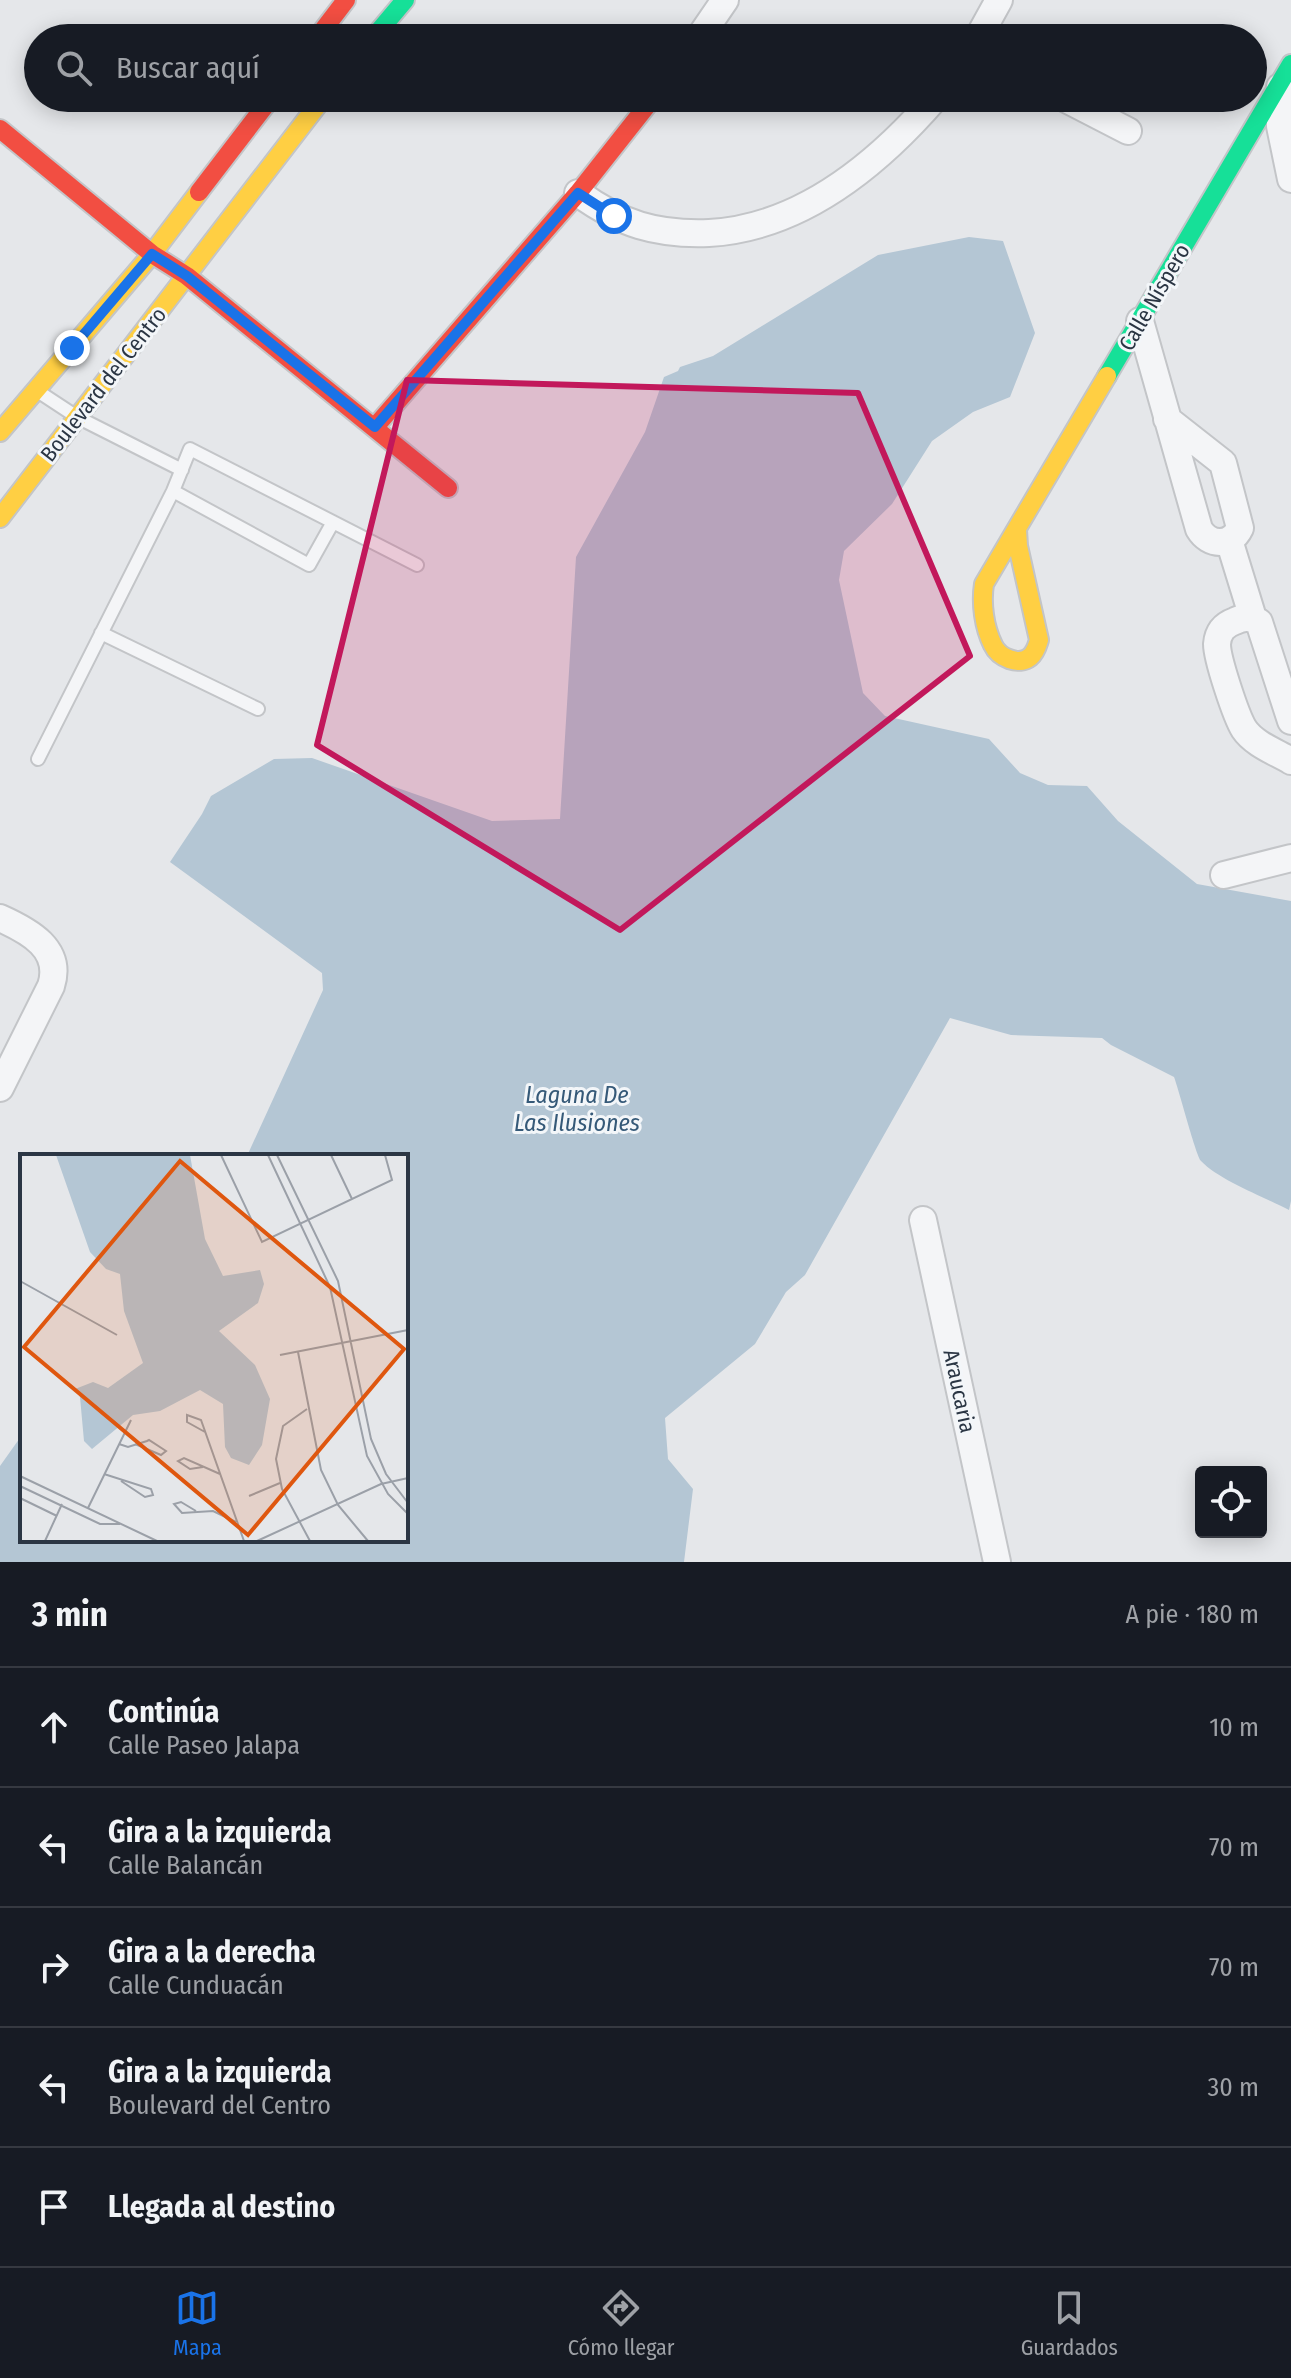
<!DOCTYPE html>
<html lang="es">
<meta charset="utf-8">
<style>
:root{--surface:#171b24;--page:#242831;--text:#f1f3f6;--muted:#9ea1a6;--line:#363941;--accent:#1a73e8}
body{margin:0;font-family:"Fira Sans Condensed",sans-serif;background:var(--page);color:var(--text)}
.controls{position:absolute;right:24px;bottom:24px;display:grid;overflow:hidden;border-radius:8px;box-shadow:0 4px 20px #0003}
.controls button{width:72px;height:72px;display:grid;place-items:center;padding:0;border:0;border-bottom:2px solid var(--line);background:var(--surface);color:var(--text);font:40px sans-serif}
.stop{position:absolute;width:24px;height:24px;margin:-18px;border:6px solid #1a73e8;border-radius:50%;background:#fff}
.stop.end{background:#1a73e8;border-color:#fff;box-shadow:0 2px 8px #0008}
.list{margin:0;padding:0;list-style:none}
h2{display:flex;justify-content:space-between;align-items:center;height:104px;margin:0;padding:0 32px;font-size:34px}
h2 small{font-size:26px;font-weight:400;color:var(--muted)}
.list li{display:grid;grid-template-columns:52px 1fr auto;gap:24px;align-items:center;box-sizing:border-box;height:120px;padding:0 32px;border-top:2px solid var(--line)}
.list b{display:block;font-size:30px;white-space:nowrap}
.list p{margin:0;font-size:26px;white-space:nowrap;color:var(--muted)}
.list em{font-size:26px;font-style:normal;color:var(--muted)}
.icon{flex:none;width:44px;height:44px;fill:none;stroke:currentColor;stroke-width:2;stroke-linecap:round;stroke-linejoin:round}
.map{position:relative;flex:none;width:1291px;height:1562px;overflow:hidden}
.search{position:absolute;background:var(--surface);box-shadow:0 4px 20px #0003;left:24px;right:24px;top:24px;height:88px;display:flex;align-items:center;gap:20px;box-sizing:border-box;padding:0 28px;border-radius:44px;color:var(--muted);font-size:30px}
.sheet{height:704px;background:var(--surface)}
nav{display:flex;justify-content:space-around;align-items:center;box-sizing:border-box;height:112px;border-top:2px solid var(--line);background:var(--surface);font-size:22px;color:var(--muted)}
nav a{display:grid;justify-items:center;gap:4px}
nav .on{color:var(--accent)}
.map>svg:first-child{display:block}
.water{fill:#b4c6d4}
.lines{fill:none;stroke-linecap:round;stroke-linejoin:round}
.lane-casing{stroke:#c3c5c8;stroke-width:16}
.street-casing{stroke:#c3c5c8;stroke-width:30}
.fast-casing{stroke:#c3c5c8;stroke-width:22}
.slow-casing{stroke:#c3c5c8;stroke-width:22}
.jam-casing{stroke:#c3c5c8;stroke-width:22}
.lane{stroke:#f4f5f7;stroke-width:12}
.street{stroke:#f4f5f7;stroke-width:26}
.fast{stroke:#16e098;stroke-width:18}
.slow{stroke:#ffcf43;stroke-width:18}
.jam{stroke:#f24e42;stroke-width:18}
.route{stroke:#1a73e8;stroke-width:10}
.marked{fill:#c2185b;fill-opacity:0.2;stroke:#c2185b;stroke-width:6;stroke-linejoin:round}
.labels{text-anchor:middle;stroke-width:6;stroke-linejoin:round;paint-order:stroke}
.street-label{font-size:22px;fill:#2b3644;stroke:#f3f6f9}
.water-label{font-size:24px;font-style:italic;fill:#355978;stroke:#f3f6f9}
.inset-road{fill:none;stroke:#9ba0a8;stroke-width:2}
.view{fill:#df570f;fill-opacity:0.15;stroke:#df570f;stroke-width:4}
.inset-edge{fill:none;stroke:#2b3644;stroke-width:4}
</style>
<div class="map">
<svg width="1291" height="1562" viewBox="0 0 1291 1562">
<rect width="100%" height="100%" fill="#e5e7ea"/>
<!-- water -->
<path class="water" d="M969,237L1003,241L1035,333L1010,397L973,412L932,441L892,504L844,551L839,580L863,693L885,716L989,739L1020,773L1048,785L1087,786L1118,821L1197,884L1291,901V1201L1289,1210C1264,1197 1219,1180 1201,1161C1196,1156 1179,1090 1174,1077L1111,1045L1102,1038L1011,1035L950,1018L805,1275L786,1292L755,1344L665,1418L668,1459L693,1489L684,1562H0V1466L22,1435V1540H406V1156H247L323,990L322,973L170,862L202,814L211,796L274,759L312,758L492,821L560,819L576,557L645,432L664,377L678,371L680,367L713,356L878,255Z"/>
<g class="lines">
<defs>
<path id="lane" d="M39,392L77,417L182,470
M173,491L309,565L333,522
M101,633L258,709
M38,759L173,491L190,449L417,565"/>
<path id="street" d="M699,38L725,0
M978,38L999,0
M1280,87V126L1291,179
M1064,98L1128,131
M578,193C621,224 656,235 709,233C801,228 877,165 935,98
M1140,321L1199,529C1209,546 1231,547 1240,528L1223,463L1167,419
M1229,540L1253,618
M1291,721L1259,622C1250,617 1244,617 1235,621C1224,625 1218,632 1217,644C1217,659 1236,716 1244,729C1254,744 1276,752 1291,761
M1224,875L1291,858
M0,918C29,931 63,949 51,986L0,1088
M923,1220L997,1562"/>
<path id="fast" d="M373,38L405,0
M1107,376L1291,64"/>
<path id="slow" d="M0,432L152,254L199,192
M0,518L323,98
M1017,530L1018,546L1039,640C1037,646 1036,652 1030,657C1019,666 999,658 993,645C984,627 981,603 984,584L1107,376"/>
<path id="jam" d="M317,38L346,0
M0,129L152,254L187,276L448,488
M199,192L271,98
M375,427L578,193L653,98"/>
</defs>
<!-- lane casing -->
<use href="#lane" class="lane-casing"/>
<!-- street casing -->
<use href="#street" class="street-casing"/>
<!-- fast casing -->
<use href="#fast" class="fast-casing"/>
<!-- slow casing -->
<use href="#slow" class="slow-casing"/>
<!-- jam casing -->
<use href="#jam" class="jam-casing"/>
<!-- lane -->
<use href="#lane" class="lane"/>
<!-- street -->
<use href="#street" class="street"/>
<!-- fast -->
<use href="#fast" class="fast"/>
<!-- slow -->
<use href="#slow" class="slow"/>
<!-- jam -->
<use href="#jam" class="jam"/>
</g>
<g class="lines">
<!-- route -->
<path class="route" d="M72,348L152,254L187,276L375,427L578,193L614,216"/>
</g>
<!-- marked area -->
<path class="marked" d="M407,380L858,393L970,656L620,930L317,745Z"/>
<g class="labels">
<!-- street labels -->
<g class="street-label">
<text transform="translate(1154 297) rotate(-60)" y="8">Calle Níspero</text>
<text transform="translate(103 384) rotate(-52)" y="8">Boulevard del Centro</text>
<text transform="translate(960 1391) rotate(78)" y="8">Araucaria</text>
</g>
<!-- water labels -->
<g class="water-label">
<text x="577" y="1103">Laguna De<tspan x="577" dy="28">Las Ilusiones</tspan></text>
</g>
</g>
<!-- overview -->
<g transform="translate(20 1154)">
<rect width="388" height="388" fill="#e5e7ea"/>
<path d="M36,1H170L185,85L203,122L240,116L244,130L238,149L199,177L235,211L250,245L242,291L229,311L211,304L205,293L203,250L180,236L140,257L113,261L72,295L64,287L60,243L55,235L73,228L88,234L123,209L104,157L100,120L86,115L70,98Z" fill="#b4c6d4"/>
<path class="inset-road" d="M201,1L242,88L372,26L365,1M248,1L310,133L347,302L368,340L388,360M257,1L318,127L351,285L366,320L388,349M311,1L332,45M0,127L97,181M278,198L301,316L318,351L348,387M260,201L388,176M287,255L263,272L256,305L262,335L290,387M185,278L167,268V261L181,266L224,387M99,290L108,293L127,287L129,286L146,297L141,301L115,290M183,313L170,315L158,307L164,304L200,320M84,320L131,335L133,341L125,343L101,327M0,322L137,387M0,332L80,370H100M229,342L260,329M0,344L37,362M68,354L111,266M176,357L161,348L154,350L162,359L193,357L216,368M25,387L42,350M237,387L361,330L388,324"/>
<path class="view" d="M160,7L384,195L228,381L4,193Z"/>
<rect width="388" height="388" class="inset-edge"/>
</g>
</svg>
<div class="controls">
<button><svg class="icon" aria-label="locate" viewBox="0 0 24 24"><circle cx="12" cy="12" r="6"/><path d="M12 2v4M12 18v4M2 12h4M18 12h4"/></svg></button>
</div>
<div class="stop" style="left:614px;top:216px"></div>
<div class="stop end" style="left:72px;top:348px"></div>
<div class="search"><svg class="icon" aria-label="search" viewBox="0 0 24 24"><circle cx="10" cy="10" r="6"/><path d="M15 15l6 6"/></svg>Buscar aquí</div>
</div>
<section class="sheet">
<h2>3 min<small>A pie · 180 m</small></h2>
<ul class="list">
<li><svg class="icon" aria-label="ahead" viewBox="0 0 24 24"><path d="M12 20V5M6 11l6-6 6 6"/></svg><div><b>Continúa</b><p>Calle Paseo Jalapa</p></div><em>10 m</em></li>
<li><svg class="icon" aria-label="left" viewBox="0 0 24 24"><path d="M17 20v-9H6M10 6l-5 5 5 5"/></svg><div><b>Gira a la izquierda</b><p>Calle Balancán</p></div><em>70 m</em></li>
<li><svg class="icon" aria-label="right" viewBox="0 0 24 24"><path d="M7 20v-9h11M14 6l5 5-5 5"/></svg><div><b>Gira a la derecha</b><p>Calle Cunduacán</p></div><em>70 m</em></li>
<li><svg class="icon" aria-label="left" viewBox="0 0 24 24"><path d="M17 20v-9H6M10 6l-5 5 5 5"/></svg><div><b>Gira a la izquierda</b><p>Boulevard del Centro</p></div><em>30 m</em></li>
<li><svg class="icon" aria-label="arrive" viewBox="0 0 24 24"><path d="M6 21V4h12l-3 4 3 4H6"/></svg><div><b>Llegada al destino</b></div></li>
</ul>
</section>
<nav>
<a class="on"><svg class="icon" aria-label="map" viewBox="0 0 24 24"><path d="M3 6l6-2 6 2 6-2v14l-6 2-6-2-6 2zM9 4v14M15 6v14"/></svg>Mapa</a>
<a><svg class="icon" aria-label="directions" viewBox="0 0 24 24"><path d="M12 3l9 9-9 9-9-9zM9 14v-3h6M13 9l2 2-2 2"/></svg>Cómo llegar</a>
<a><svg class="icon" aria-label="saved" viewBox="0 0 24 24"><path d="M7 4h10v16l-5-4-5 4z"/></svg>Guardados</a>
</nav>
